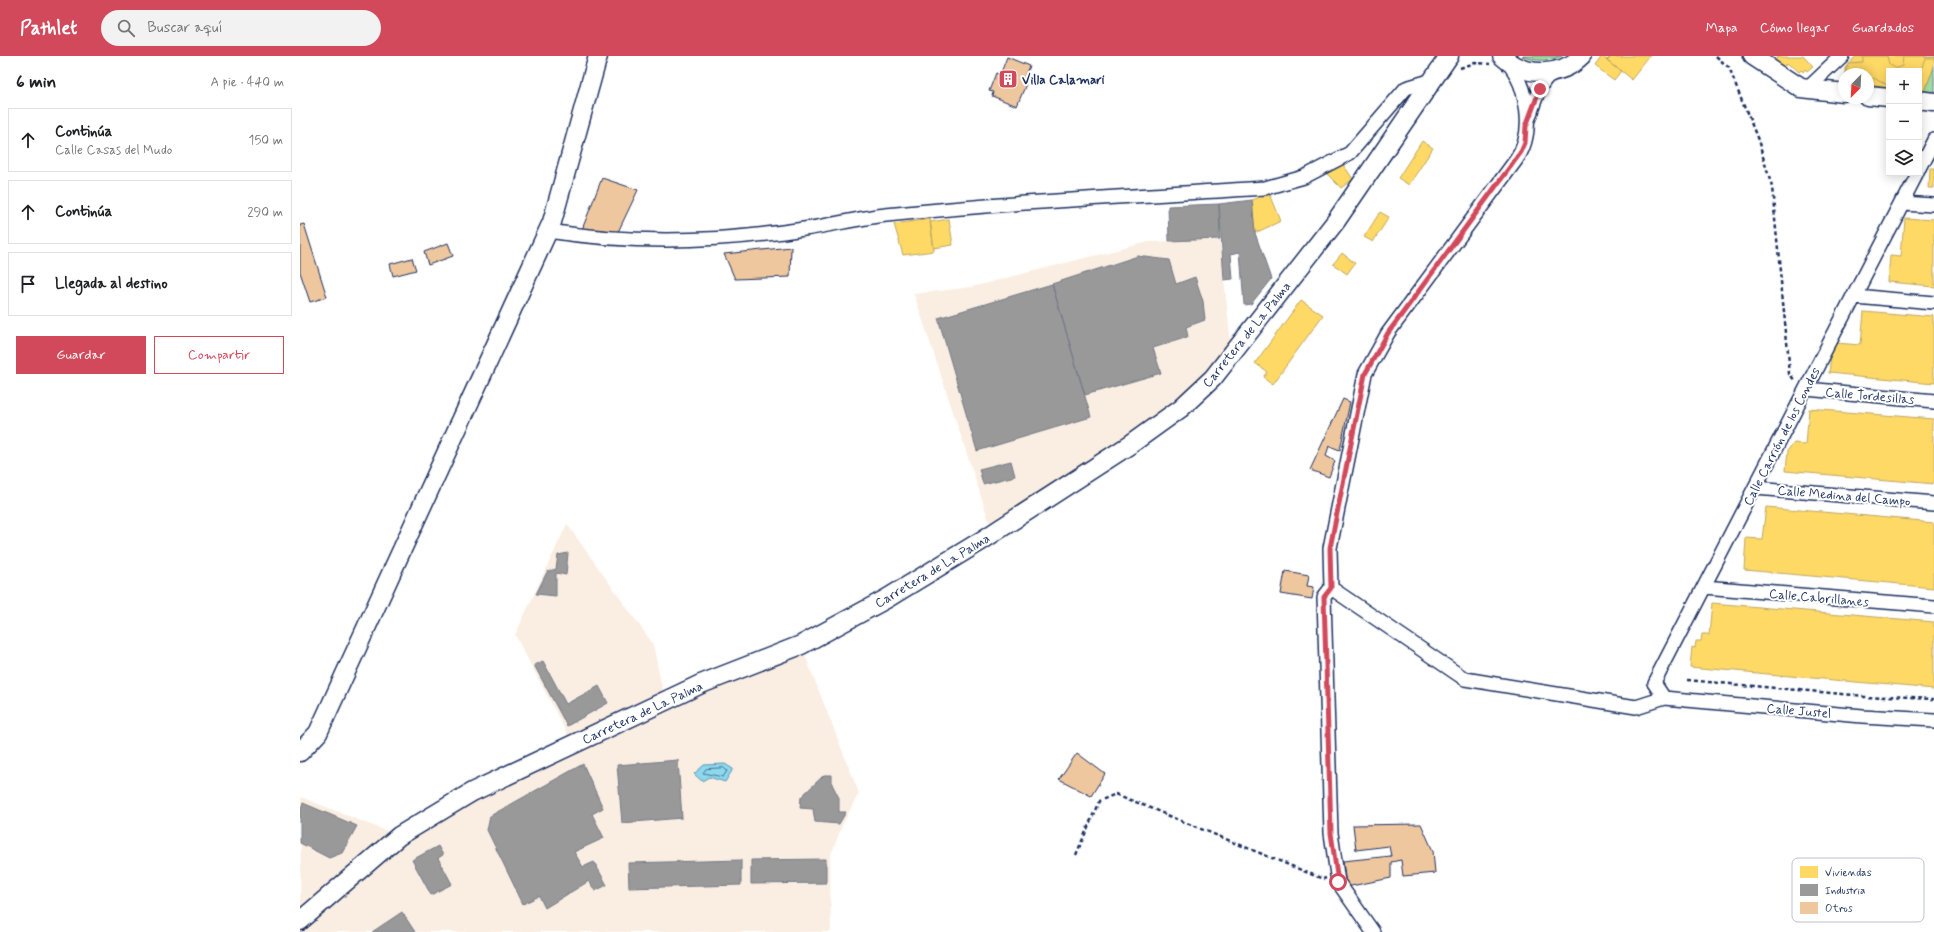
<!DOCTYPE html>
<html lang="es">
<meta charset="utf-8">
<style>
:root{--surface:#fff;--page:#f2f2f2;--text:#202124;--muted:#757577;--line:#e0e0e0;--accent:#d1495b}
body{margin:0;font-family:Mynerve,sans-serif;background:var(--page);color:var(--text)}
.controls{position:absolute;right:12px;top:12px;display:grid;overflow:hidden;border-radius:0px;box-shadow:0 2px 10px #0003}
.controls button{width:36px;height:36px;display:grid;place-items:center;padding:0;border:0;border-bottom:1px solid var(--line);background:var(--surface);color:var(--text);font:20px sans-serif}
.compass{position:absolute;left:1538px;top:12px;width:36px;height:36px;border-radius:50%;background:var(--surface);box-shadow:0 2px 10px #0003;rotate:204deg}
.stop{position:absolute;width:12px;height:12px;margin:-9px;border:3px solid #d1495b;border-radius:50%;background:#fff}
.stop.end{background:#d1495b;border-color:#fff;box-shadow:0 1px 4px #0008}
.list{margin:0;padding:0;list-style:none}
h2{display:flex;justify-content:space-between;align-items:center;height:52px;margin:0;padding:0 16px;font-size:17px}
h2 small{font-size:13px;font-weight:400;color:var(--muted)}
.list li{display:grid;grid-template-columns:26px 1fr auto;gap:12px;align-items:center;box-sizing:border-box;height:64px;margin:0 8px 8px;padding:0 8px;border:1px solid var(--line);border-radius:0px}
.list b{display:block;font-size:15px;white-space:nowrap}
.list p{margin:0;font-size:13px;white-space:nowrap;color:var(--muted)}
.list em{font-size:13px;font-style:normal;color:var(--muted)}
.actions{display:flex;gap:8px;padding:12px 16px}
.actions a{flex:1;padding:9px 0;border:1px solid var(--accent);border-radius:0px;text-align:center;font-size:14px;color:var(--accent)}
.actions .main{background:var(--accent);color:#fff}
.icon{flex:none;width:22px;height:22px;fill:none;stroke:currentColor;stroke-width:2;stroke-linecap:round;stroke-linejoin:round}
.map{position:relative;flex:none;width:1634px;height:876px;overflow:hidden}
header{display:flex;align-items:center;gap:24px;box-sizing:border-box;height:56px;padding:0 20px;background:var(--accent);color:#fff}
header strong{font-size:19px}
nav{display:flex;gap:22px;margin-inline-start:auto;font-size:14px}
.search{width:280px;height:36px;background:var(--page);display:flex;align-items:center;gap:10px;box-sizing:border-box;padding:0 14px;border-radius:22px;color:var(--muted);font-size:15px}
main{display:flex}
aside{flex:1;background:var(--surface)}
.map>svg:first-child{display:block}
.built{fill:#faeee2}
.green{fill:#a3dca2;stroke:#5f8680}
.water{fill:#8cd8ec;stroke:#5f94b3}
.homes{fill:#ffd966;stroke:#bba664}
.industry{fill:#999;stroke:#737987}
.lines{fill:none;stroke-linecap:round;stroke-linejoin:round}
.shore{stroke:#487397;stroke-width:1}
.building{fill:#efc79f;stroke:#1b2f5e}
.street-casing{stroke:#1b2f5e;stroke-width:16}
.secondary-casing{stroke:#1b2f5e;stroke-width:21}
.path{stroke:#1b2f5e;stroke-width:2.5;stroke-dasharray:4 3;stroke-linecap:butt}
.street{stroke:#fff;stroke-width:13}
.secondary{stroke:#fff;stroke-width:18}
.route{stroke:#d1495b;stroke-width:5}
.labels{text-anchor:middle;stroke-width:4;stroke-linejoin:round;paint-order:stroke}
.poi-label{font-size:13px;font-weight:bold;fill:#1b2f5e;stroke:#fff;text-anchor:start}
.street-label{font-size:13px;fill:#1b2f5e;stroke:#fff}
.key{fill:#fff;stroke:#bbc1cf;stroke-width:1}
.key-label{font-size:11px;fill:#1b2f5e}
</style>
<header>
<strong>Pathlet</strong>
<div class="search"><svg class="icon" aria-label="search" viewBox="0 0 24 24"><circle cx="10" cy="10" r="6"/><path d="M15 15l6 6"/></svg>Buscar aquí</div>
<nav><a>Mapa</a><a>Cómo llegar</a><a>Guardados</a></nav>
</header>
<main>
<aside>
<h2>6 min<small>A pie · 440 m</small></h2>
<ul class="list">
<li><svg class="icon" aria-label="ahead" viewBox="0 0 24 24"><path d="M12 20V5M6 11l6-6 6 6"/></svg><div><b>Continúa</b><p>Calle Casas del Mudo</p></div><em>150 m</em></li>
<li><svg class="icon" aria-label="ahead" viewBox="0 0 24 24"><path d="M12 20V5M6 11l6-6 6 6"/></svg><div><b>Continúa</b></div><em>290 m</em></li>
<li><svg class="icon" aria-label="arrive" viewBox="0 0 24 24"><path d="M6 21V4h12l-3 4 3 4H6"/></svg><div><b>Llegada al destino</b></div></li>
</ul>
<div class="actions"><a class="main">Guardar</a><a>Compartir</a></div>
</aside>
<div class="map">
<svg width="1634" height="876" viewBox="0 0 1634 876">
<rect width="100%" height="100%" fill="#fff"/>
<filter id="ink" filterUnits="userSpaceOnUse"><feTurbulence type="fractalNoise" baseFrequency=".025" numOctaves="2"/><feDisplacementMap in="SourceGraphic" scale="8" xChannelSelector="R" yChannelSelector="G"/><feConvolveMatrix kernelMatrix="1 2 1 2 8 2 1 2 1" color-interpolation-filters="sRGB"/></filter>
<g filter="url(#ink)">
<!-- built -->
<path class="built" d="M920,183L932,298L913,322L693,477L614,238L671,231L848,186Z
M267,468L353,588L365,645L501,589L559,737L543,768L530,801L531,876H0L1,741L99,780L273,689L215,579Z"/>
<!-- green -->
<path class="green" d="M1222,0H1262C1249,5 1236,6 1222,0Z
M1634,10V37L1625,36Z"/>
<!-- water -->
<path class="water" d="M425,708L433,713L425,726L409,721L402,725L394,718L404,709Z"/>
<!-- homes -->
<path class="homes" d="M1302,0L1321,15L1314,24L1295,10Z
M1311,0H1351L1332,24L1307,4Z
M1478,0H1503L1513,11L1507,16L1505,14L1503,17L1501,14L1499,16L1488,6L1485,11L1474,4Z
M1555,0H1634V10L1625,36L1619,35V15H1589V32L1568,29V18H1545V11Z
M1562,0H1587L1589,9L1595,12L1603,9L1604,0H1634L1633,2H1625L1619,20V15H1589V31L1574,22L1570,26L1568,18H1545L1548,7L1562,6Z
M1122,85L1133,92L1109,129L1098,122Z
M1042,107L1053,123L1041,132L1025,116Z
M1630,113H1634V132H1629Z
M970,138L981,165L955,177L952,144Z
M1080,156L1089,161L1073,186L1064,181Z
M1604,162L1634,164V230L1589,226L1591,199L1601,200Z
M630,163L634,195L603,199L594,168Z
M649,163L653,189L634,192L630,166Z
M1042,197L1055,207L1047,218L1033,208Z
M1001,244L1023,259L973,328L963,321L967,316L955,307Z
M1563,255L1634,261V327L1528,317L1530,302L1537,287L1560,289Z
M1509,353L1634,363V428L1485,415L1487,396L1494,387L1506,388Z
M1466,451L1634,466V531L1444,514L1446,482L1462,483Z
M1412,547L1634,566V633L1390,611L1392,591L1395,592L1396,585H1401L1402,579H1409Z"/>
<!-- industry -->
<path class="industry" d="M952,144L955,177L971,223L951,248L944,249L940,196L931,198L933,223L924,224L919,148Z
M919,148L920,183L869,185L868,150Z
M838,200L869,204L876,228L895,221L903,245L905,264L886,271L888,281L853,292L861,317L785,339L752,228Z
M752,228L791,361L677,395L638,262Z
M711,405L715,420L683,428L679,413Z
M268,497L266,519L256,517V540L236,538L247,516L256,513L258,499Z
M243,605L266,648L299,630L308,647L267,670L234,609Z
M378,704L382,762L322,767L317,709Z
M283,708L303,752L292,758L304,782L274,796L283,811L294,806L307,829L295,835L289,825L245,852L239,840L223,848L187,774L190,760Z
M524,719H532V728L539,742V756H546L539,768L515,766L513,753L500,752L501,741Z
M3,747L57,770L42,797L29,802L0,787V754Z
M138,790L143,799L138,802L152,828L131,839L112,804Z
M526,803V827L451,828V804Z
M441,804V829L329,832L328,807Z
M102,856L115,876H72Z"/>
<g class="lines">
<!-- shore -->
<path class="shore" d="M424,712L427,715L423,721L403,717L406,713Z"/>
</g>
<!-- building -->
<path class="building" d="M707,1L729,10L722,27L726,28L717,50L692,40L693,36L689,35L696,17L700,19Z
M302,122L338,134L317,178L281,176Z
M4,168L27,241L10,246L0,216V169Z
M148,187L153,200L128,209L124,196Z
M491,191L490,221L435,223L424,198Z
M112,202L116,214L93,220L90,208Z
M1043,343L1050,346L1040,394L1029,390L1026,400L1035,405L1029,421L1010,414Z
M985,515L1009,519L1007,530L1014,531L1012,543L981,538Z
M777,697L805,718L791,740L759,723Z
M1121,768L1133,795L1135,817L1103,820L1101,804L1091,806V822L1046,831L1043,805L1091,800L1089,790L1056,794L1053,769Z"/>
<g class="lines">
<defs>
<path id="street" d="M1208,6C1227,31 1236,76 1216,104L1088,277L1065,318L1030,492L1031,532L1165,623L1336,651L1364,642L1562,660L1634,664
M1507,33L1542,0
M1228,64C1235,46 1239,22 1259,14
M1619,113L1634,84
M1602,147L1634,149
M248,175C332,188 420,186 504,173C532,169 559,162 586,159C712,146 839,140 965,132L1004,121L1050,97L1106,32L1133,24
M1554,240L1634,247
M1506,333L1634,345
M1455,432L1634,447
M1404,531L1634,550
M1031,532L1024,541L1031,777L1038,826L1073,876
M1364,642L1354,627L1617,117"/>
<path id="secondary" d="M1202,0C1224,21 1260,22 1282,0
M1452,0L1501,32L1544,37
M1568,40L1589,42
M1619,45L1634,47
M0,696L18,677L252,166L298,0
M0,865L99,780L172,736L401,628L501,589L586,543L681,485L831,388L881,352L913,322L1036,165L1149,0"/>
</defs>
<!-- street casing -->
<use href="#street" class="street-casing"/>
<!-- secondary casing -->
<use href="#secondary" class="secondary-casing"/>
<!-- path -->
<path class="path" d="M1416,0L1429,12L1458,84L1472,131L1490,318L1496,326
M1160,12L1175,7L1190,8
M1387,624L1564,640L1634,643
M776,799L799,745L816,738L1023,823L1026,822"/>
<!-- street -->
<use href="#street" class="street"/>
<!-- secondary -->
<use href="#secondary" class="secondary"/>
</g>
</g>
<g class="lines" filter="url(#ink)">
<!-- route -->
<path class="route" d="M1038,826L1031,777L1024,541L1031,532L1030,492L1065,318L1088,277L1221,96L1225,87L1226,70L1240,33"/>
</g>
<!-- icons -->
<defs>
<symbol id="building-square" viewBox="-11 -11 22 22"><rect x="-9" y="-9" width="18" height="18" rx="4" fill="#d1495b" stroke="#fff"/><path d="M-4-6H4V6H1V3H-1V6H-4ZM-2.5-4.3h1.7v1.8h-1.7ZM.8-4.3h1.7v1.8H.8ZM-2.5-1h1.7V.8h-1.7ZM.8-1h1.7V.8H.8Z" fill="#fff"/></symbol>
</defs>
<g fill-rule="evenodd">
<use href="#building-square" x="697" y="12" width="22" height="22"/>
</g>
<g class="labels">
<!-- poi labels -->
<g class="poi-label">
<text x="722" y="28">Villa Calamari</text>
</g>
<!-- street labels -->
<g class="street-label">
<text transform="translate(946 278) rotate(-51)" y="5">Carretera de La Palma</text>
<text transform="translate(1570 339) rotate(5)" y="5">Calle Tordesillas</text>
<text transform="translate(1481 380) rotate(-63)" y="5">Calle Carrión de los Condes</text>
<text transform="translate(1544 439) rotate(5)" y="5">Calle Medina del Campo</text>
<text transform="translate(632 514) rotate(-31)" y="5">Carretera de La Palma</text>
<text transform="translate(1519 541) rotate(5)" y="5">Calle Cabrillanes</text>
<text transform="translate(1499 654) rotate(5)" y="5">Calle Justel</text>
<text transform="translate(342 656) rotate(-25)" y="5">Carretera de La Palma</text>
</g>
</g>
<!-- legend -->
<rect x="1492" y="802" width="132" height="64" rx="6" class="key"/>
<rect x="1500" y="810" width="18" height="12" fill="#ffd966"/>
<rect x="1500" y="828" width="18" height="12" fill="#999"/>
<rect x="1500" y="846" width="18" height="12" fill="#efc79f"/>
<g class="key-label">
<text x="1525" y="820">Viviendas</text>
<text x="1525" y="838">Industria</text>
<text x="1525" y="856">Otros</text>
</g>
</svg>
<div class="controls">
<button>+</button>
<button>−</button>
<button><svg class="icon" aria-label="layers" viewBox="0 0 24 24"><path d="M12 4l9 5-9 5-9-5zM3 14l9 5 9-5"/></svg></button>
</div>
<svg class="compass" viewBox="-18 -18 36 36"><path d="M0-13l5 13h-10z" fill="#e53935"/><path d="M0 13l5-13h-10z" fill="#757577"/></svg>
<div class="stop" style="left:1038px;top:826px"></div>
<div class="stop end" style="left:1240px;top:33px"></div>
</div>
</main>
